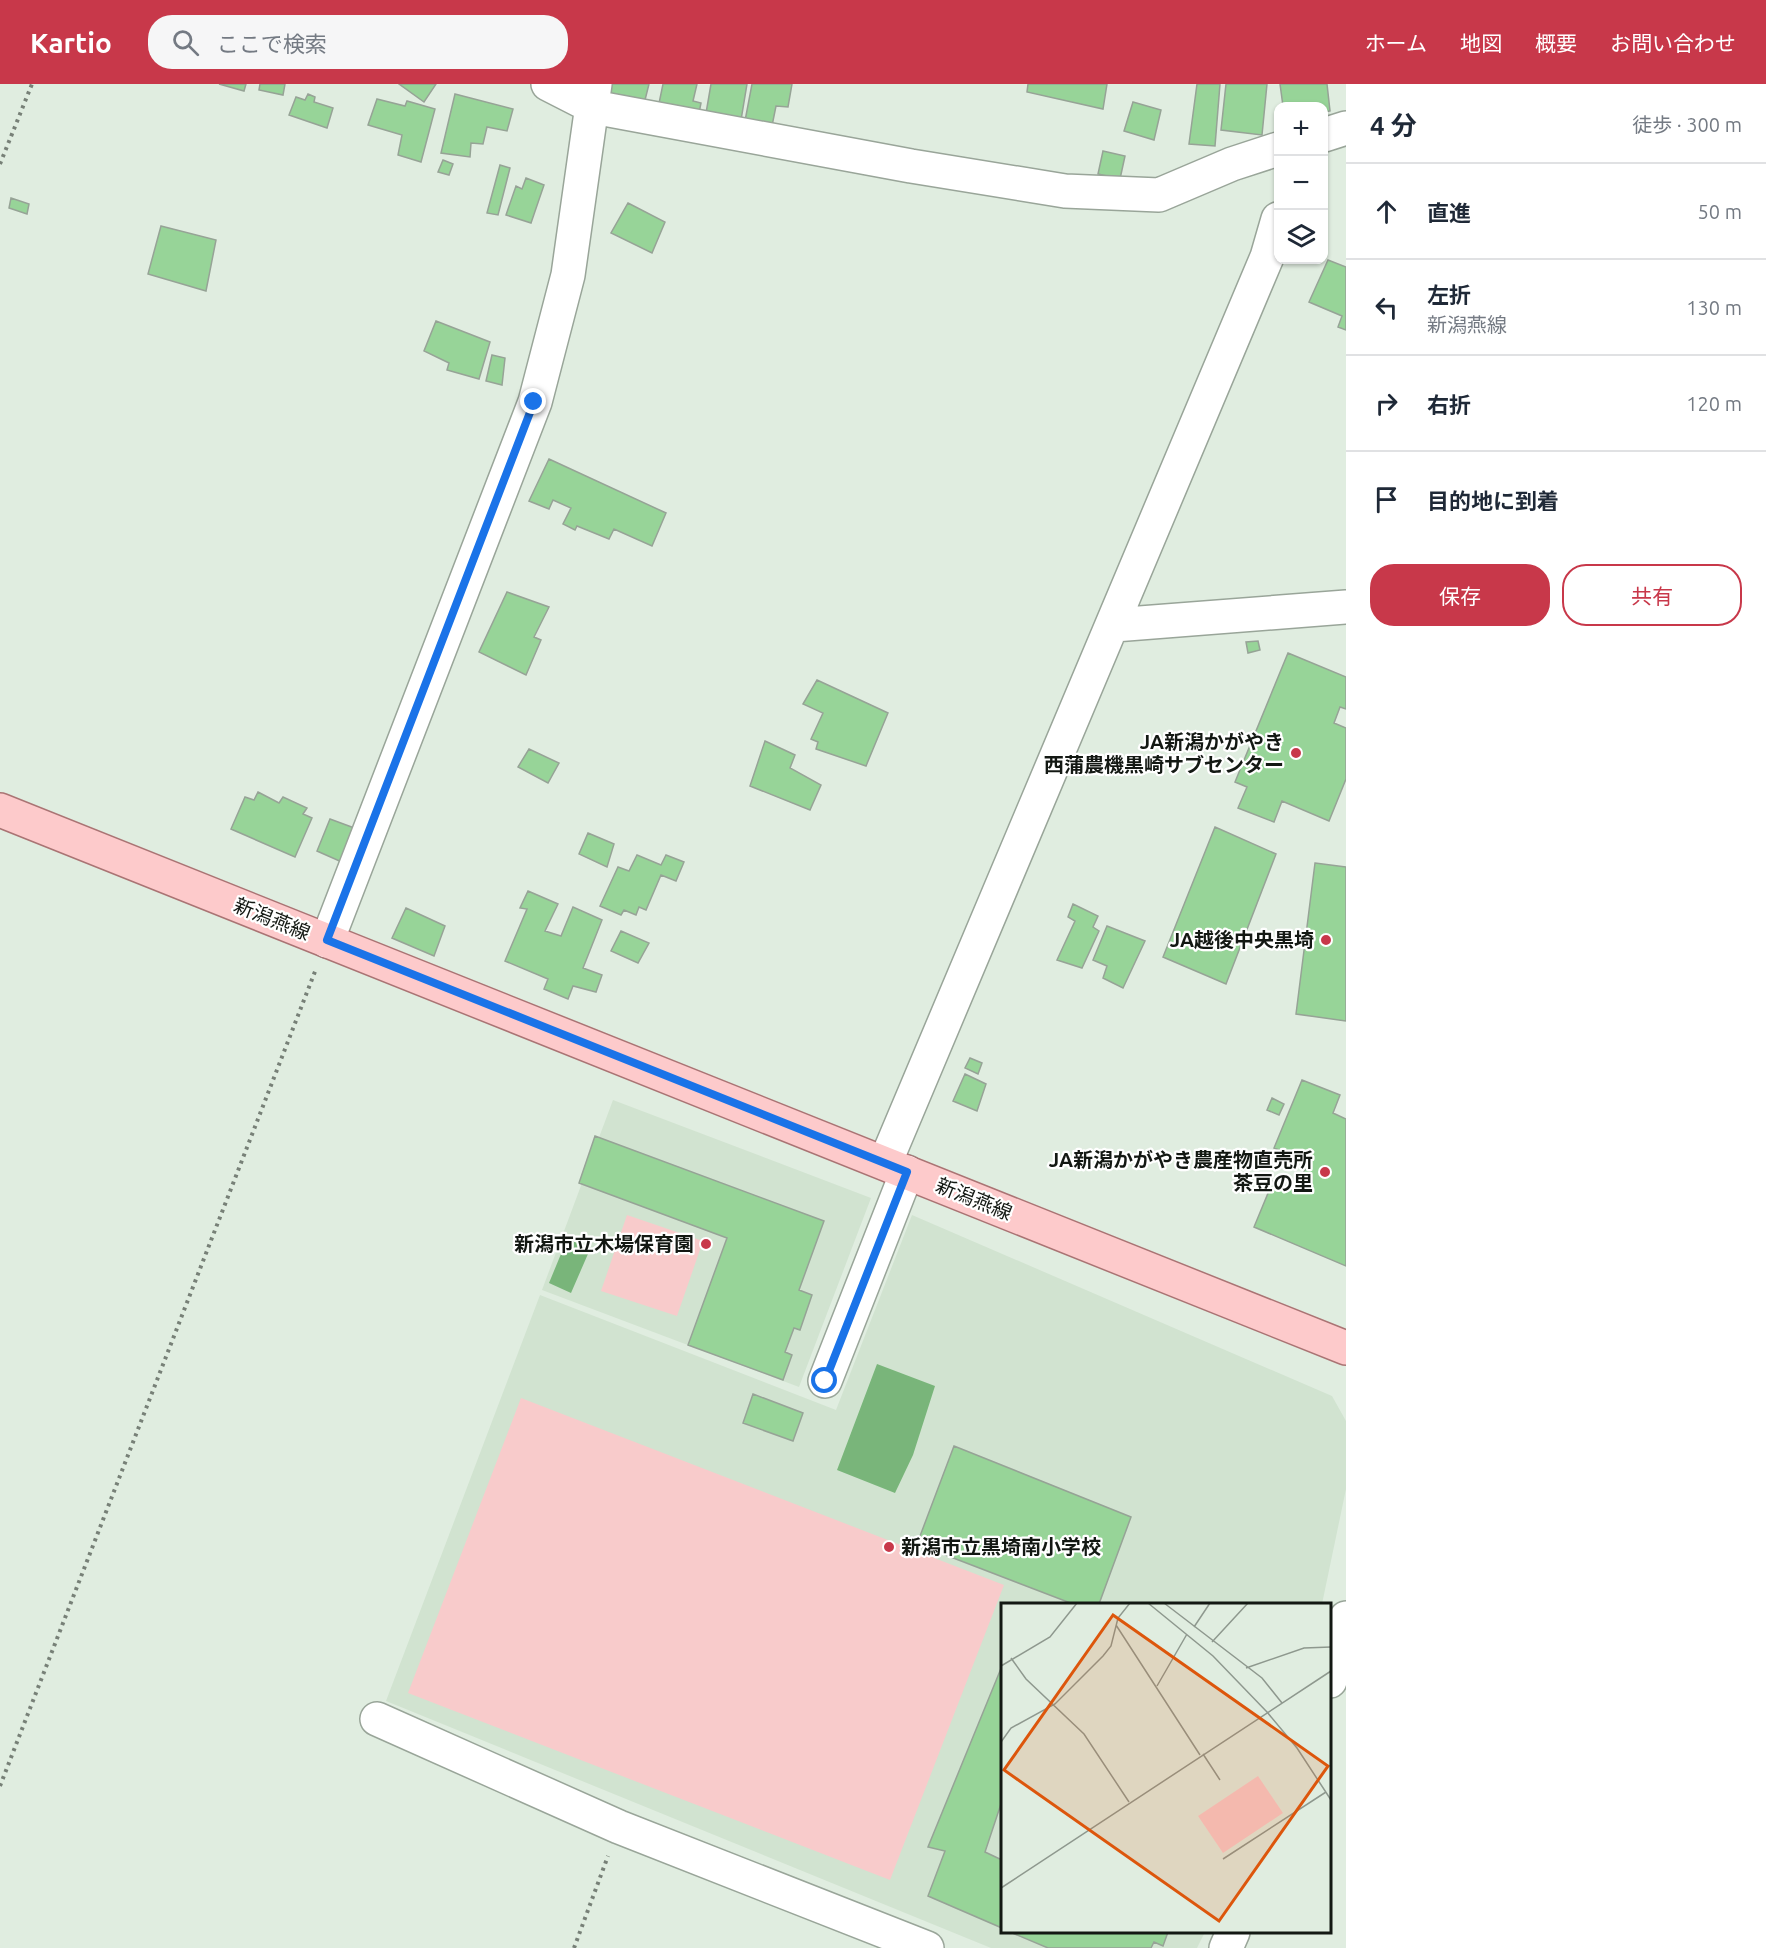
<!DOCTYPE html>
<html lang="ja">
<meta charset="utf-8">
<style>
:root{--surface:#fff;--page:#f6f6f7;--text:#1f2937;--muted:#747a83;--line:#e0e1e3;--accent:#c8384a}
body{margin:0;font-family:Ubuntu,"Noto Sans JP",sans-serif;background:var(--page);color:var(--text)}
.controls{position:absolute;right:18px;top:18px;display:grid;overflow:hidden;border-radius:12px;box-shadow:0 2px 4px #0004}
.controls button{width:54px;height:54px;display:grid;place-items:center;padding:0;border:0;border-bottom:2px solid var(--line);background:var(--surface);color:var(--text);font:30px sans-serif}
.stop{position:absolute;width:18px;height:18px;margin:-14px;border:4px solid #1a73e8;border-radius:50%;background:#fff}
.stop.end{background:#1a73e8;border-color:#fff;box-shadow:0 2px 6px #0008}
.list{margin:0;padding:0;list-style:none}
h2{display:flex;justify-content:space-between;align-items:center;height:78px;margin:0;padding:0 24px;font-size:26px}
h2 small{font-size:20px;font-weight:400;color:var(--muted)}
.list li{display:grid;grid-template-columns:39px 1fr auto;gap:18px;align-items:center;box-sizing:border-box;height:96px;padding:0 24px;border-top:2px solid var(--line)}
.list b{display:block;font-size:22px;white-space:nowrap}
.list p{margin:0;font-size:20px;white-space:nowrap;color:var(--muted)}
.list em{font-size:20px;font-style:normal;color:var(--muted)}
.actions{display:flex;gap:12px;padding:18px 24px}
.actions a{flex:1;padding:14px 0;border:2px solid var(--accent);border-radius:24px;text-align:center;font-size:21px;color:var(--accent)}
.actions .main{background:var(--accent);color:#fff}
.icon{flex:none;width:33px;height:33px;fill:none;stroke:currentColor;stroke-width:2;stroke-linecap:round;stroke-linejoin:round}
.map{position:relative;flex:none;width:1346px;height:1864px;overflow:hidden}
header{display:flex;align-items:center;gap:36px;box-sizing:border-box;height:84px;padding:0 30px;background:var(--accent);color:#fff}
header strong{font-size:28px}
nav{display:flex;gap:33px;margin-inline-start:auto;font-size:21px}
.search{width:420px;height:54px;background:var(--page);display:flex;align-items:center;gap:15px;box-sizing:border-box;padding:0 21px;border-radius:24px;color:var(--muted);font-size:22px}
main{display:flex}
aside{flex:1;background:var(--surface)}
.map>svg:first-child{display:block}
.built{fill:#d1e3d0}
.green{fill:#f8cbcb}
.water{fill:#79b57a}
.building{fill:#97d498;stroke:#96a396;stroke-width:1.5}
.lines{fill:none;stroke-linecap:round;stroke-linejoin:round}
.minor-casing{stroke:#99a599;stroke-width:36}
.major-casing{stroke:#aa7474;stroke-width:36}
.path{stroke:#778077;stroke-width:4;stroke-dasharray:3 4.5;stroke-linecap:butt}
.minor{stroke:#fff;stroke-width:33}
.major{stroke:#fdcacb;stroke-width:33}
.route{stroke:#1a73e8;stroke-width:8}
.poi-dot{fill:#c8384a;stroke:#fff;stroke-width:2}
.labels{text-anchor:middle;stroke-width:4.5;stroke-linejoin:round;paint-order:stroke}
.poi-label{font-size:20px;font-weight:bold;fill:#131813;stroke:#fff;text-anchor:end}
.street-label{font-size:20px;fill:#131813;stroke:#fff}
.inset-road{fill:none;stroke:#8e988e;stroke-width:1.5}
.view{fill:#dd560c;fill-opacity:0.15;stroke:#dd560c;stroke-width:3}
.inset-edge{fill:none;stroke:#131813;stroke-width:3}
</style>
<header>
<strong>Kartio</strong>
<div class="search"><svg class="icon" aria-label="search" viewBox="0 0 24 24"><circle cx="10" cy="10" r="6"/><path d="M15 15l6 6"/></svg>ここで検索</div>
<nav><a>ホーム</a><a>地図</a><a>概要</a><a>お問い合わせ</a></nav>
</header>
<main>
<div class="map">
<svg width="1346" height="1864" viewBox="0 0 1346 1864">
<rect width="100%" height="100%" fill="#e0ede0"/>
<!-- built -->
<path class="built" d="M613,1016L871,1114L799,1303L542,1206Z
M912,1131L1332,1312L1346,1337V1405L1322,1520H1002V1848H1205L1197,1864H991L386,1617L540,1211L836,1326Z"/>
<!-- green -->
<path class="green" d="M627,1131L703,1157L677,1232L601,1207Z
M521,1314L1004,1501L890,1796L408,1609Z"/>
<!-- water -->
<path class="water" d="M568,1153L591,1163L571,1209L549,1199Z
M877,1280L935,1302L913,1371L895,1409L837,1386Z"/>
<!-- building -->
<path class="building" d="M219,0H246L244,7Z
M260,0H285L283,11L259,6Z
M399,0H436L424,18Z
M611,0H649L642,28L606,19Z
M663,0H697L693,17L701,19L697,39L657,29Z
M711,0H747L740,42L705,35Z
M752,0H792L788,23L776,22L772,42L745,37Z
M1028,0H1107L1103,25L1027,8Z
M1197,0H1220L1215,62L1189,60Z
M1226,0H1267L1262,51L1221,46Z
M1280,0H1327L1330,27L1324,28V22H1283Z
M308,10L315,13L314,18L333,24L327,44L289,31L296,13L305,16Z
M455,10L513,25L507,47L487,43L483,60L471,59L470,73L441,69Z
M377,15L405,22L407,17L435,25L421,78L398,71L402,51L368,41Z
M1133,18L1161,26L1154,56L1124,47Z
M1103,67L1125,72L1120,95L1098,90Z
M443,76L453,80L449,91L438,88Z
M500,81L510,84L498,131L487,129Z
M526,94L544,101L531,139L506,131L516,102L522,105Z
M11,114L29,120L27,130L9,124Z
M628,119L665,138L652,169L611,149Z
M161,142L216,156L206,207L148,190Z
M1328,176L1346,183V246L1338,243L1342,232L1309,218Z
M436,237L490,258L479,295L447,286L449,279L424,267Z
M492,271L505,274L502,301L486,297Z
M549,375L666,429L652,462L614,445L609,455L577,442L575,446L563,440L571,424L553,416L549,425L529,417Z
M507,508L549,523L534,553L541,556L526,591L479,568Z
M1258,557L1260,566L1248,569L1246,558Z
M1288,569L1346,593V625L1340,623L1334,639L1346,644V695L1329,737L1282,717L1274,738L1238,724L1247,703L1235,698Z
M817,596L888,629L866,682L816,665L818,658L811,655L823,629L803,620Z
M765,657L795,671L790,684L821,701L810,726L750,702Z
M529,665L559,679L548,699L518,683Z
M258,708L279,719L283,713L307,724L303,730L312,734L295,773L231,745L245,713L254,716Z
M330,735L357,745L344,779L317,767Z
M1215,743L1276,770L1226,900L1163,873Z
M588,749L614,760L607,783L579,770Z
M637,771L661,781L666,771L684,778L676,797L661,791L646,826L639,823L636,831L624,826L621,831L600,822L618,783L629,787Z
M1315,779L1346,783V937L1296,930Z
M528,807L558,820L545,847L561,852L573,823L602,836L583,884L602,891L596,908L573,902L568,915L544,905L548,895L505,877L527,825L520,824Z
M1073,820L1098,832L1093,843L1099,847L1082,884L1057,876L1075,837L1068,833Z
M406,824L445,842L434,872L392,854Z
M1107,842L1145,857L1123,904L1103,894L1107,882L1093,876Z
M621,847L649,859L638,879L611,867Z
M970,974L982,979L978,990L965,984Z
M965,990L986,1000L977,1027L953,1017Z
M1302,996L1340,1011L1333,1029L1346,1035V1182L1254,1143L1273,1097L1296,1107L1308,1078L1274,1064Z
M1272,1014L1284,1020L1279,1031L1267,1026Z
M595,1052L824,1137L799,1206L812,1211L800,1246L794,1244L785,1268L792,1271L783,1296L688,1261L727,1154L579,1099Z
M753,1310L803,1329L793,1357L743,1339Z
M954,1362L1131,1433L1099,1520H1073L917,1460Z
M1002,1582V1717L985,1768L1002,1776V1844L928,1812L945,1767L928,1763Z
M1010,1848H1168L1163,1862L1154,1858L1151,1864H1048Z"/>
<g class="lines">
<defs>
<path id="minor" d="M548,0L593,23L911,82L1065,107L1159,111L1232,80L1278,65
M1324,51L1346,44
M1114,541L1346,523
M327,857L535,318L568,191L595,0
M885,1079L1267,173L1278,135
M825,1297L907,1088
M1330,1597L1346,1534
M377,1635L619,1743L927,1864
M1226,1864L1233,1848"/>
<path id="major" d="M0,726L1346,1264"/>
</defs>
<!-- minor casing -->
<use href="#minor" class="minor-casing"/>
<!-- major casing -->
<use href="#major" class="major-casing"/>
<!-- path -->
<path class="path" d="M0,80L32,0
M0,1702L316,885
M574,1864L608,1772"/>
<!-- minor -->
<use href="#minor" class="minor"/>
<!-- major -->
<use href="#major" class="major"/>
</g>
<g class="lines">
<!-- route -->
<path class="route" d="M534,318L327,856L907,1088L825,1297"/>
</g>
<!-- markers -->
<g class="poi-dot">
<circle cx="1296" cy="669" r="6"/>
<circle cx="1326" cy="856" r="6"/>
<circle cx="1325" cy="1088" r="6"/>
<circle cx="706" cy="1160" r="6"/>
<circle cx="889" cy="1463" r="6"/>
</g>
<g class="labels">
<!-- poi labels -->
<g class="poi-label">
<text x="1284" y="665">JA新潟かがやき<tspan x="1284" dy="23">西蒲農機黒崎サブセンター</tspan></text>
<text x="1314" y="863">JA越後中央黒埼</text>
<text x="1313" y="1083">JA新潟かがやき農産物直売所<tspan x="1313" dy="23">茶豆の里</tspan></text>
<text x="694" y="1167">新潟市立木場保育園</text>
<text x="901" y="1470" text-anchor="start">新潟市立黒埼南小学校</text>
</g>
<!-- street labels -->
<g class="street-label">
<text transform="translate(272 835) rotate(22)" y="7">新潟燕線</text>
<text transform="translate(974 1115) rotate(22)" y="7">新潟燕線</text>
</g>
</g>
<!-- overview -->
<g transform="translate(1001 1519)">
<rect width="330" height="330" fill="#e0ede0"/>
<path d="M257,173L282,210L222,250L197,213Z" fill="#f8cbcb"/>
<path class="inset-road" d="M147,0L212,53L266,109M163,0L261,75L281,100M115,22L199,152M193,24L209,0M211,39L247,0M10,55L25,76L83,131L128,199M0,63L49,34L76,0M245,65L303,45L330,44M156,83L186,31M266,109L296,145L330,197M0,139L10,125L54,101L102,53L110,43L117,15L129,0M202,151L219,177M222,256L325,189M0,285L330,68"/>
<path class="view" d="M112,12L327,163L218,318L3,167Z"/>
<rect width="330" height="330" class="inset-edge"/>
</g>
</svg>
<div class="controls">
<button>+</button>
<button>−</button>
<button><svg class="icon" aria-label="layers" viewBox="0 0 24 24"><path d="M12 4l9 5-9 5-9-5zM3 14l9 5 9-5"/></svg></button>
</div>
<div class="stop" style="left:825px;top:1297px"></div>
<div class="stop end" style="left:534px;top:318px"></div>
</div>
<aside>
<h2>4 分<small>徒歩 · 300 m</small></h2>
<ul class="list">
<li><svg class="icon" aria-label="ahead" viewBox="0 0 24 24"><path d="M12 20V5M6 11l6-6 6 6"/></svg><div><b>直進</b></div><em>50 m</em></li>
<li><svg class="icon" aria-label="left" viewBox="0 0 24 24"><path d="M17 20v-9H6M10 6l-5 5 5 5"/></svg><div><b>左折</b><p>新潟燕線</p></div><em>130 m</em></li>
<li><svg class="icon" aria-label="right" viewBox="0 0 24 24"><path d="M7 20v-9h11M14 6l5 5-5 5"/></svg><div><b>右折</b></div><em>120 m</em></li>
<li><svg class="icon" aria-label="arrive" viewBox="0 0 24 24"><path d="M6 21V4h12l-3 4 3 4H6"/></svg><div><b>目的地に到着</b></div></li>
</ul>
<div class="actions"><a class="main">保存</a><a>共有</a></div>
</aside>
</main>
